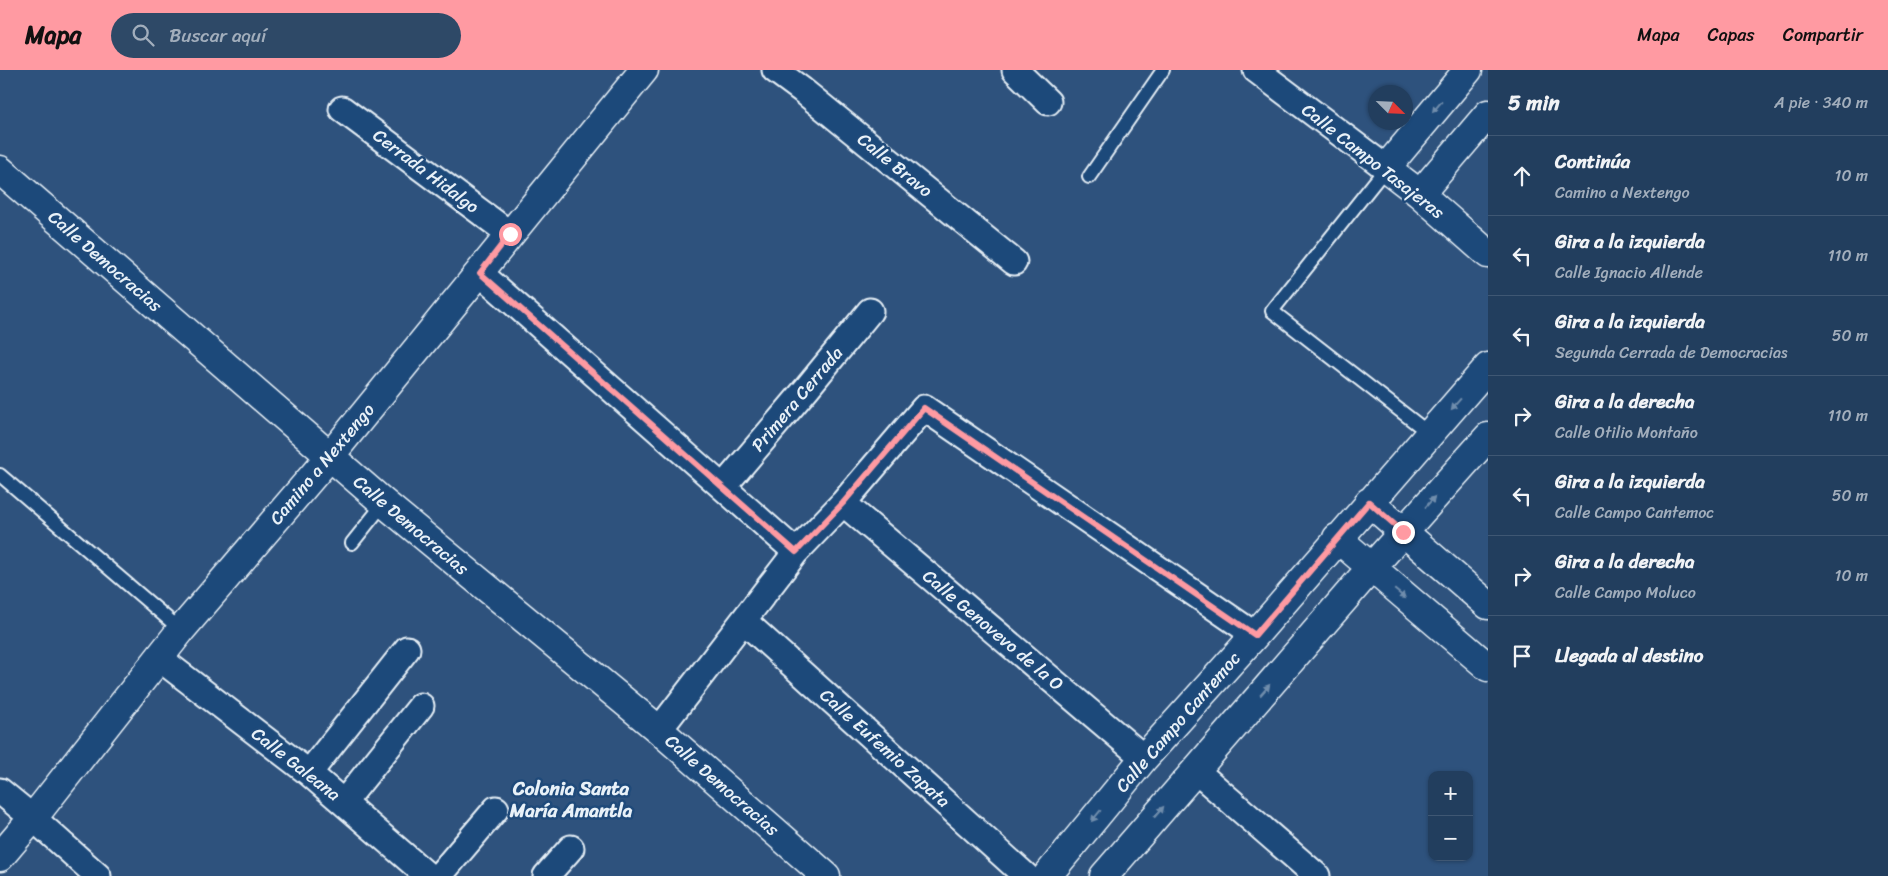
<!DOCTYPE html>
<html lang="es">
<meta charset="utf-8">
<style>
:root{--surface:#223e5e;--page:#2e4967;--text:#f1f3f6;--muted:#a2aebc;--line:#3f5773;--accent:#ff9aa2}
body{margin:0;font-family:Sriracha,sans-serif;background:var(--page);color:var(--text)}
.controls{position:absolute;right:15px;bottom:15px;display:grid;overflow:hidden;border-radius:10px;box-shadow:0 1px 4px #0004}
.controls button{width:45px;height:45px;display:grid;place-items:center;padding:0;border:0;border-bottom:1px solid var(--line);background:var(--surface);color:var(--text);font:25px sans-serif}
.compass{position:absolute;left:1368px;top:15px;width:45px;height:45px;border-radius:50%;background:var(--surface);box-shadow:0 1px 4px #0004;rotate:114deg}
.stop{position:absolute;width:15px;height:15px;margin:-11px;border:4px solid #ff9aa2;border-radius:50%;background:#fff}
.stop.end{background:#ff9aa2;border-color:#fff;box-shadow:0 1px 5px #0008}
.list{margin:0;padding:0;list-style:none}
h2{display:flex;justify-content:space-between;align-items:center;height:65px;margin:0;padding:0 20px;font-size:21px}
h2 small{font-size:16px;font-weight:400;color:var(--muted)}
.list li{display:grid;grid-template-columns:32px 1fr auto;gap:15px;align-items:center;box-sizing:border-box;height:80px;padding:0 20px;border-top:1px solid var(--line)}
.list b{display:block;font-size:19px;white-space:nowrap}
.list p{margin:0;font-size:16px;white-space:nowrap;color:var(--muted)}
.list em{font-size:16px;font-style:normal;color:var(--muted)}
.icon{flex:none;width:28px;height:28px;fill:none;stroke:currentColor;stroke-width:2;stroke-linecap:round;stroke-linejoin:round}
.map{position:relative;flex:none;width:1488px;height:806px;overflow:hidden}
header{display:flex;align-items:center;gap:30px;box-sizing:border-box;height:70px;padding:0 25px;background:var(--accent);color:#111}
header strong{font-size:24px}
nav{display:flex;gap:28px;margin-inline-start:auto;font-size:18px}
.search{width:350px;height:45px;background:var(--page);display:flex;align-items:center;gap:12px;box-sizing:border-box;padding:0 18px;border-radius:28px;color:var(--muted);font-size:19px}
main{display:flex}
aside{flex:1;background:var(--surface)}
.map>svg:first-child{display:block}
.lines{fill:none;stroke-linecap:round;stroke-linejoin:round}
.lane-casing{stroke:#e8f1f8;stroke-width:16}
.street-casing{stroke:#e8f1f8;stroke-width:29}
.secondary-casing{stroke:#e8f1f8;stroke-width:31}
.lane{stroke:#1f4a7a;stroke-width:12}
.street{stroke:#1f4a7a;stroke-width:25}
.secondary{stroke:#1f4a7a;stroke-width:28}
.oneway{fill:#6f8dac}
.route{stroke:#ff9aa2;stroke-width:6}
.labels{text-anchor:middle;stroke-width:5;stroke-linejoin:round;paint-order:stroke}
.street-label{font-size:18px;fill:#e8f1f8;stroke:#1f4a7a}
.neighbourhood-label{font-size:19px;font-weight:bold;fill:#e8f1f8;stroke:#1f4a7a}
</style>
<header>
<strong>Mapa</strong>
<div class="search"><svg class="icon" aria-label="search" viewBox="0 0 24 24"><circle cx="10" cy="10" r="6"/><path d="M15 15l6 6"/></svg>Buscar aquí</div>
<nav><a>Mapa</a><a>Capas</a><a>Compartir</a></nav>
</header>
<main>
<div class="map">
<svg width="1488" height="806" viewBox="0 0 1488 806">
<rect width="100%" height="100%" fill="#2e527d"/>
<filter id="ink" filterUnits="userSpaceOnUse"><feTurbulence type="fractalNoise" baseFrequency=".02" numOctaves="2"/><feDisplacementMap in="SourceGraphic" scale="10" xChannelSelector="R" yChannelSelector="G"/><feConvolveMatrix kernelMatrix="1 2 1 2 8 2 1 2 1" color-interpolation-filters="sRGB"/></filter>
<g filter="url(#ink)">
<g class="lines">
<defs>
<path id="lane" d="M1386,98L1272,241L1430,364
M1089,107L1163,0
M0,405L181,560
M352,473L384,433"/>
<path id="street" d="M775,0L802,20L1014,192
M1015,0L1048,32
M1256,0L1386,98
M342,39L510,164
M480,203L796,482
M723,417L807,318L870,241
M843,433L1144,688
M744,551L1026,806
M159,588L309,703L428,806
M659,660L796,482L843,433L924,338L1255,565
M1195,700L1317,806
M309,703L407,579
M0,721L33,748L98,806
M344,732L421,636
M439,806L496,739
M546,806L571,778"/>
<path id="secondary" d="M1468,0L1386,98L1420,124L1488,184
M0,100L384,433L659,660L826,806
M1420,124L1488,44
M1369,432L1488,535
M1337,468L1488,597
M0,787L33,748L181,560L330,386L644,0
M1047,806L1144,688L1255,565L1488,297
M1104,806L1371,498L1488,367"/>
</defs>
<!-- lane casing -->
<use href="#lane" class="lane-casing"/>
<!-- street casing -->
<use href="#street" class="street-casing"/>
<!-- secondary casing -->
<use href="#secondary" class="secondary-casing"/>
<!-- lane -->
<use href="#lane" class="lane"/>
<!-- street -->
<use href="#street" class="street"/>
<!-- secondary -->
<use href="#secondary" class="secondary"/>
</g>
<!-- one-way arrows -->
<defs><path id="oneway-solid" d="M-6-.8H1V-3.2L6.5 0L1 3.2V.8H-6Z" transform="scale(1.25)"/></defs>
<g class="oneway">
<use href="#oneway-solid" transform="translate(1437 37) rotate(130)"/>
<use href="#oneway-solid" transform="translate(1456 334) rotate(131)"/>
<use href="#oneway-solid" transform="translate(1430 432) rotate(-49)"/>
<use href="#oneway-solid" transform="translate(1400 524) rotate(40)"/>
<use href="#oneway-solid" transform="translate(1265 620) rotate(-49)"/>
<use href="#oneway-solid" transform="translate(1159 742) rotate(-49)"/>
<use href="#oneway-solid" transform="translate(1096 746) rotate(129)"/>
</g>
</g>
<g class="lines" filter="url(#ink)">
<!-- route -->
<path class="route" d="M510,164L480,203L796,482L843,433L924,338L1255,565L1369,432L1403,462"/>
</g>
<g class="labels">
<!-- street labels -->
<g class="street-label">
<text transform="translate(1373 91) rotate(38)" y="6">Calle Campo Tasajeras</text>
<text transform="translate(895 95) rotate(39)" y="6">Calle Bravo</text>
<text transform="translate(426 101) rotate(37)" y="6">Cerrada Hidalgo</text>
<text transform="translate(105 191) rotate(41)" y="6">Calle Democracias</text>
<text transform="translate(797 329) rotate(-50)" y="6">Primera Cerrada</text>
<text transform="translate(322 394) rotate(-50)" y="6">Camino a Nextengo</text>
<text transform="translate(411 455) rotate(40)" y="6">Calle Democracias</text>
<text transform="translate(993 560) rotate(40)" y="6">Calle Genovevo de la O</text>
<text transform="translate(1178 652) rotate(-49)" y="6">Calle Campo Cantemoc</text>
<text transform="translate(885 678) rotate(42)" y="6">Calle Eufemio Zapata</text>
<text transform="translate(296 694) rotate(38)" y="6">Calle Galeana</text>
<text transform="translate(722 715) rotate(41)" y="6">Calle Democracias</text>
</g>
<!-- neighbourhood labels -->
<g class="neighbourhood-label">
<text x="571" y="725">Colonia Santa<tspan x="571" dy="22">María Amantla</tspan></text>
</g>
</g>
</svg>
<div class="controls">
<button>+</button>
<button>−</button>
</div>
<svg class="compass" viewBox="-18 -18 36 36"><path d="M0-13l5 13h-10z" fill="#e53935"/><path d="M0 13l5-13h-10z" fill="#a2aebc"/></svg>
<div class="stop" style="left:510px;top:164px"></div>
<div class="stop end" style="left:1403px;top:462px"></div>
</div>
<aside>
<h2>5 min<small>A pie · 340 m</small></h2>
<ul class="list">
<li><svg class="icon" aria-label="ahead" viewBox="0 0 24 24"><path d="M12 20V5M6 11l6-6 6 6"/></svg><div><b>Continúa</b><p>Camino a Nextengo</p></div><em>10 m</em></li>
<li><svg class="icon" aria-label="left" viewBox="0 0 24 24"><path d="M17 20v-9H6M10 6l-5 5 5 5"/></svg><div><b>Gira a la izquierda</b><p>Calle Ignacio Allende</p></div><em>110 m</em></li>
<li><svg class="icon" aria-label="left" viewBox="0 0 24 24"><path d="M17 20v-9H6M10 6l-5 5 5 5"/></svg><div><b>Gira a la izquierda</b><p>Segunda Cerrada de Democracias</p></div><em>50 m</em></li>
<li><svg class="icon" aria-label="right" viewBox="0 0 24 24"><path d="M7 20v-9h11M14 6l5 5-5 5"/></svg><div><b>Gira a la derecha</b><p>Calle Otilio Montaño</p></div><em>110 m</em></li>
<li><svg class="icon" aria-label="left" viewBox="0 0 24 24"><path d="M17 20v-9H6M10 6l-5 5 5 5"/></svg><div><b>Gira a la izquierda</b><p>Calle Campo Cantemoc</p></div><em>50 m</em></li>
<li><svg class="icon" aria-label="right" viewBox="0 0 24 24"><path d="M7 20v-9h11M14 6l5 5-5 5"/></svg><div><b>Gira a la derecha</b><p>Calle Campo Moluco</p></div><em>10 m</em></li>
<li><svg class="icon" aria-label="arrive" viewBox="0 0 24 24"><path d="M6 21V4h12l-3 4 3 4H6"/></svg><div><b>Llegada al destino</b></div></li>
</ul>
</aside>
</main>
